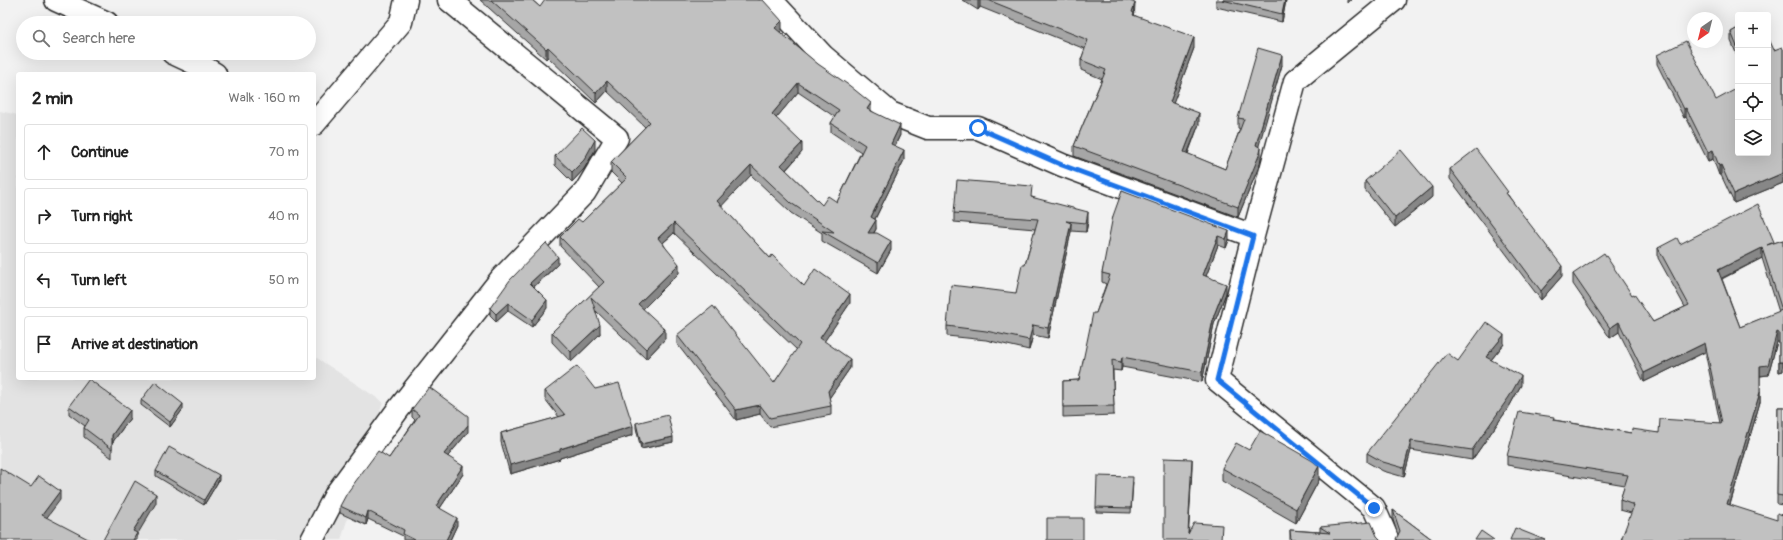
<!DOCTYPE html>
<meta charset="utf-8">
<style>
:root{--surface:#fff;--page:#f2f2f2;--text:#222;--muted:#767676;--line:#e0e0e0}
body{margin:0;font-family:Pangolin,sans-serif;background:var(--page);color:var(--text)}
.controls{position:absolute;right:12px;top:12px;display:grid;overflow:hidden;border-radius:4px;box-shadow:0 4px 16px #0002}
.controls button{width:36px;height:36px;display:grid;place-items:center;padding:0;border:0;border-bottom:1px solid var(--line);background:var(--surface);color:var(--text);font:20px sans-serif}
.compass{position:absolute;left:1687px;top:12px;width:36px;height:36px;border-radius:50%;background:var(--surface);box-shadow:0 4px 16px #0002;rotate:215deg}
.stop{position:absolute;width:12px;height:12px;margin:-9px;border:3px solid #1a73e8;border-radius:50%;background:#fff}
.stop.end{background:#1a73e8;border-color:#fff;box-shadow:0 1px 4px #0008}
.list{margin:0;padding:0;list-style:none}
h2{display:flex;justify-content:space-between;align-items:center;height:52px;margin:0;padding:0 16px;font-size:17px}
h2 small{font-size:13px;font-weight:400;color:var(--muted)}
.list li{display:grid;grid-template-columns:26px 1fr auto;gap:12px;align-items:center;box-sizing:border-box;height:56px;margin:0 8px 8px;padding:0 8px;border:1px solid var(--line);border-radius:4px}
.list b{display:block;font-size:15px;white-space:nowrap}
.list em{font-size:13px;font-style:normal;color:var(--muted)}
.icon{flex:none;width:22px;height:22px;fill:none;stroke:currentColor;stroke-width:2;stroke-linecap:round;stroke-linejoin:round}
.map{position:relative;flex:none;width:1783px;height:540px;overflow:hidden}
.search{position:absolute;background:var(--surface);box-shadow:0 4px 16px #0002;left:16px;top:16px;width:300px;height:44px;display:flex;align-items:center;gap:10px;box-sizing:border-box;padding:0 14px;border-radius:22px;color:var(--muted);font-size:15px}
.panel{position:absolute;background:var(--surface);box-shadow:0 4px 16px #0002;left:16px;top:72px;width:300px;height:308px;border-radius:4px}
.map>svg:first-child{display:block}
.built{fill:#e3e3e3}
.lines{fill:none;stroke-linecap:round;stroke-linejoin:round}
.street-casing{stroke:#2b2b2b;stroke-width:25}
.street{stroke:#fff;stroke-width:22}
.wall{fill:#a6a6a6;stroke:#2b2b2b;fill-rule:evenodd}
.shaded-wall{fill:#878787;stroke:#2b2b2b}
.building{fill:#c1c1c1;stroke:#2b2b2b;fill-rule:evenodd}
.route{stroke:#1a73e8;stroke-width:5}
</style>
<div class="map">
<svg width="1783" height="540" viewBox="0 0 1783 540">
<rect width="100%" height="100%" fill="#f2f2f2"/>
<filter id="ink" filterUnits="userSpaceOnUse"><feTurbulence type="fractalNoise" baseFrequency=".025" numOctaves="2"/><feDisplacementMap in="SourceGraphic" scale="8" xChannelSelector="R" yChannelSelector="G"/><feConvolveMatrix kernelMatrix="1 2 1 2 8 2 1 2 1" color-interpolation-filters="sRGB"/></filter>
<g filter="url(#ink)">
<!-- built -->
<path class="built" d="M0,111L18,115V378H314V356L383,402L341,540H0Z"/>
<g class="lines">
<defs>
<path id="street" d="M56,0L107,23
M771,0L823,56L890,113L928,128H978L1062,165L1253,236
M173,53L205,68L215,74
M314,124L401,22L406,0
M312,540L336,494L397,411L501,279L585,192L617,138L449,0
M1388,540L1374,508L1217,380L1253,236L1295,81L1394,0"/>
</defs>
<!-- street casing -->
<use href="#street" class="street-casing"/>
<!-- street -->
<use href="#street" class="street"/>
</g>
<!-- wall -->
<path class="wall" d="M480,0H532L540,7L782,30L780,32L900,135L895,146L904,160L875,219L876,229L874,233L891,250L878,273L822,241V233L791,213L751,175L721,206L770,258L804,286L850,303L824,341L850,368L829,398L831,406V415L770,427L760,414L736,420L677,344V335L774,383L797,350L674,233L663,243L679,273L643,309L665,339L646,359L596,311L600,334L571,362L552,342V332L599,287L560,246V237L582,222L622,183L611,172V162L645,127L607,91L596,103L548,57L546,59ZM798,92L835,117L831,123V132L861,152L837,202L822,205L786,170L802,152L776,118Z
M962,0H1127L1135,13L1134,15L1194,48L1173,103L1199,124L1188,154L1225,169L1240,129L1238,128V118L1282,65L1258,146L1261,158L1260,164L1238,217L1074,156V146L1102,79L1081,70V60L1085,49L980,7L978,10Z
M1216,0H1286L1282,22L1216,7Z
M1738,28V58L1731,41V32Z
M1783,49V183L1734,203L1721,175H1719L1713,159L1708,161L1686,117L1684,118L1657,64V55L1738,153L1774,50Z
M595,150L584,169L572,182L555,165V156Z
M1450,169L1508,195L1562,276L1541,300L1450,179Z
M1365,181L1432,197L1395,227L1365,190Z
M1122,191L1229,240L1226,248L1218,245L1206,276L1226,293L1214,324L1202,382L1122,367L1121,371L1113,370L1114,415L1063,417V381L1079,380L1096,313L1106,284L1102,282V273Z
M1032,197L1088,222L1086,232L1071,231L1048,338L1033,335L1029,350L986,340L947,336V326L1016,293L1025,265L1035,229L954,222V213Z
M1783,240V371L1779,372V342H1777L1768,375L1760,376V402L1730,505L1783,540L1631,513L1620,510V500L1625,485L1507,465V456L1554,420L1631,433H1659L1720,423L1705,352L1644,382L1619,332L1610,338L1573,284V274L1632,295L1653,322L1685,307L1658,258V248L1680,244L1774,243ZM1762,258L1779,312L1740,327L1722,279Z
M558,264L534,287L547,308L532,327L508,311L496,322L490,316V308Z
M1504,344L1491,360L1521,385L1509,407L1472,460L1411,450L1404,477L1383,471L1367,462V453L1458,361Z
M595,389L633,435L560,458V459L510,474L501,442V433L559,417L545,399V391Z
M141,400L183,409L170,427L141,405Z
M69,406L130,418L112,443V458L84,437V428L85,426L69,414Z
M1778,407H1783V505L1777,504Z
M412,409L468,432L448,456L463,474L440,508L457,525L450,540H403V536L368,519L366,525L340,513V506L389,458L415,420L412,417Z
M636,423L673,442L641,449L636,428Z
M1249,450L1319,480L1296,523L1222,481V468Z
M156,471L219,480L204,505L156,476Z
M1133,482L1131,513L1096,512V507Z
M1393,510L1433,540H1396L1398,535L1393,520Z
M1320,527L1377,536L1381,540H1290V530L1320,532Z"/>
<!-- shaded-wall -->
<path class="shaded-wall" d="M978,0H980V7L978,10Z
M1285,0H1286L1282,22V14Z
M1347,0H1351L1347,3Z
M1135,3L1134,23L1132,12Z
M782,21V30L775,38V28Z
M1194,37V48L1170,112V102Z
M548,47V57L546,59V49Z
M1282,55V65L1256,156V145Z
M607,81V91L596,103V93Z
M798,83V92L772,123V114Z
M871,103V113L867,109Z
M1686,108V117L1684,118V109Z
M1199,113V124L1184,162V152Z
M900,125V135L891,153V144Z
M595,140V150L584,169L572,182V172Z
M802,143V152L781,175V165Z
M1261,148V158L1260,164L1238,217V207Z
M904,150V160L871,227V217Z
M1713,150V159L1708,161V152Z
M751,165V175L717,211V201Z
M1721,165V175H1719V166Z
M1783,173V183L1734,203V194Z
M1432,187V197L1395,227V218Z
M1088,212V222L1086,232V223Z
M876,220V229L868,242V233Z
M674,223V233L658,247V238Z
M1071,223V232L1048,338V328Z
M1229,231V240L1226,248V239Z
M1218,236V245L1203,284V275Z
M891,241V250L878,273V263Z
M1762,248V258L1718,280V270Z
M558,257V264L530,290V283Z
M679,264V273L638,314V304Z
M1562,266V276L1541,300V291Z
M1226,284V293L1214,324L1202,382V372L1214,315Z
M850,294V303L820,348V338Z
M547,300V308L532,327V320Z
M508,303V311L496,322V314Z
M1619,322V332L1610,338V328Z
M600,325V334L571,362V352Z
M1033,325V335L1029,350V340Z
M665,329V339L646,359V349Z
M1777,332V342L1768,375L1760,376V366Z
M1504,335V344L1486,366V357Z
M1705,343V352L1644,382V373Z
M1122,357V367L1121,371V362Z
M850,359V368L828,400V391Z
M1779,362H1783V371L1779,372Z
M1521,376V385L1509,407L1472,460V450Z
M1760,392V402L1727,514V504Z
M183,404V409L170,427V422Z
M760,405V414L736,420V410Z
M130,410V418L112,443V435Z
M468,425V432L444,461V454Z
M633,426V435L560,458V459L510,474V465Z
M673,437V442L641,449V444Z
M1411,441V450L1404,477V468Z
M1192,459V469L1188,540Z
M463,466V474L436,514V506Z
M1319,466V480L1296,523V509Z
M219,475V480L204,505V500Z
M60,491V500L42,524V515Z
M156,494V503L137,535V540H133V531Z
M368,511V519L366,525V518Z
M457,518V525L450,540H446Z"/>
<!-- building -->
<path class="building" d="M491,0H532L540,7L545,0H763L782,21L775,28L818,64L850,86L871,103L867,109L900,125L891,144L904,150L871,217L876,220L868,233H877L891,241L878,263L822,231L834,232L791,203L751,165L717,201L770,258L772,255L804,286L815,269L850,294L820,338L850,359L828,391L831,406L770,418L760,405L736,410L677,335L713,306L774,383L800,344L674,223L658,238L679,264L638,304L665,329L646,349L591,297L600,325L571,352L552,332L604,282L560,237L578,219L582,222L627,178L611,162L650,122L607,81L596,93L548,47L546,49ZM798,83L839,110L831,123L865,145L837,202L828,196L822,205L781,165L802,143L772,114Z
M988,0H1127L1135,3L1132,12L1134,13L1133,15L1194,37L1170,102L1199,113L1184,152L1225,169L1244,119L1238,118L1258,48L1282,55L1256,145L1261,148L1260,153L1238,207L1074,146L1106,70L1081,60L1088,40Z
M1222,0H1285L1282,14Z
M1738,28V49L1731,32Z
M1768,37L1774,50L1782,47L1783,49V173L1734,194L1721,165L1719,166L1713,150L1708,152L1686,108L1684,109L1657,55L1686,41L1716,100L1738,88V153H1768Z
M582,128L595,140L584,160L572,172L555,156Z
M1476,149L1508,192L1506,193L1562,266L1541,291L1450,169Z
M1401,150L1432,187L1395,218L1365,181Z
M957,180L1032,186L1031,197L1088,212L1086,223L1066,221L1071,223L1048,328L1033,325L1029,340L986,331L947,326L951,285L1016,293L1022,265H1025L1038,219L954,213Z
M1122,191L1229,231L1226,239L1218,236L1203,275L1226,284L1214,315L1202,372L1122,357L1121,362L1112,360L1114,406L1063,407V381L1079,380L1093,313H1096L1110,275L1102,273L1113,216Z
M1758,204L1774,242L1767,245L1783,240V362H1779V333L1777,332L1768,365L1760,366V392L1727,504L1777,520V513L1783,515V540H1621L1634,505L1620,500L1628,475L1507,456L1519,412L1554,417L1553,420L1631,433L1632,429L1659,433L1660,419L1722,423L1705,343L1644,373L1619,322L1610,328L1573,274L1604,253L1632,295L1634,294L1653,322L1689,305L1658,248L1677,238L1680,244ZM1762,248L1782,310L1740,327L1718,270Z
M546,243L558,257L530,283L547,300L532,320L508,303L496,314L490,308L510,280Z
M1486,322L1504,335L1486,357L1521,376L1509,397L1472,450L1411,441L1404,468L1383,462L1367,453L1447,353L1458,361Z
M577,366L595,389L619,383L633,426L560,449V451L510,465L501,433L565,415L545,391Z
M89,379L130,410L112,435V449L84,428L89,420L69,406Z
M155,382L183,404L170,422L141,400Z
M429,387L468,416V425L444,454L463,466L436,506L457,518L446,540H415L403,534L404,530L368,511L366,518L340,506L347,493L378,451L389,458L419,415L412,409Z
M1778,407H1783V496L1777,495Z
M668,415L673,437L641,444L636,423Z
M1260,431L1313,461L1319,466L1296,509L1222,468L1236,443L1249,450Z
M169,447L219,475L204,500L156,471Z
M1164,458L1192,459L1188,534L1194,523L1222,525L1221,540H1164Z
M0,468L31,487L39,476L60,491L42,515L90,540H0Z
M1097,476L1133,477L1131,508L1096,507Z
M135,481L156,494L133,531L137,533L133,540H103Z
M1393,510L1433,540H1397L1396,539L1400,531Z
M1047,518H1083V540H1047Z
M1371,522L1377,536L1381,540H1291L1290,530L1330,533L1320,527Z
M1515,528L1545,540H1510Z
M1481,531L1494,540H1475Z"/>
</g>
<g class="lines" filter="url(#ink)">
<!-- route -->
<path class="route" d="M978,128L1062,165L1253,236L1217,380L1374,508"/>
</g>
</svg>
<div class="controls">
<button>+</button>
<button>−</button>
<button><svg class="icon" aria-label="locate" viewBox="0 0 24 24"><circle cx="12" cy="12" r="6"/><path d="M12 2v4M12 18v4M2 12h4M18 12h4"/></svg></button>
<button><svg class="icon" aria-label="layers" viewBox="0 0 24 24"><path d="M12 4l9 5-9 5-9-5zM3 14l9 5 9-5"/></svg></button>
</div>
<svg class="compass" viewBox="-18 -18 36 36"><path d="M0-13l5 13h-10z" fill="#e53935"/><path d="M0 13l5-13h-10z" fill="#767676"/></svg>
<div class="stop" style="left:978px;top:128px"></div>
<div class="stop end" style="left:1374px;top:508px"></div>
<div class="search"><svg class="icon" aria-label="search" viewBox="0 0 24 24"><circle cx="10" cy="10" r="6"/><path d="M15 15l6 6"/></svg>Search here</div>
<section class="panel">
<h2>2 min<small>Walk · 160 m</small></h2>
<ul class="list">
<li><svg class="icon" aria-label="ahead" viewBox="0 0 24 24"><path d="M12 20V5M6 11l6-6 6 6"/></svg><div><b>Continue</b></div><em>70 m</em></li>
<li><svg class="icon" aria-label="right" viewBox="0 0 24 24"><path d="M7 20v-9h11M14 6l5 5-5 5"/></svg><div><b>Turn right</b></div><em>40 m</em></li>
<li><svg class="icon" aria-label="left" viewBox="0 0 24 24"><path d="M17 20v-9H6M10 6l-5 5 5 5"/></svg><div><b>Turn left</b></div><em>50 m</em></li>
<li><svg class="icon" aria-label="arrive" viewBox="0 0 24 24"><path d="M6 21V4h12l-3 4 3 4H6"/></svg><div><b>Arrive at destination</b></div></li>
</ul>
</section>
</div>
